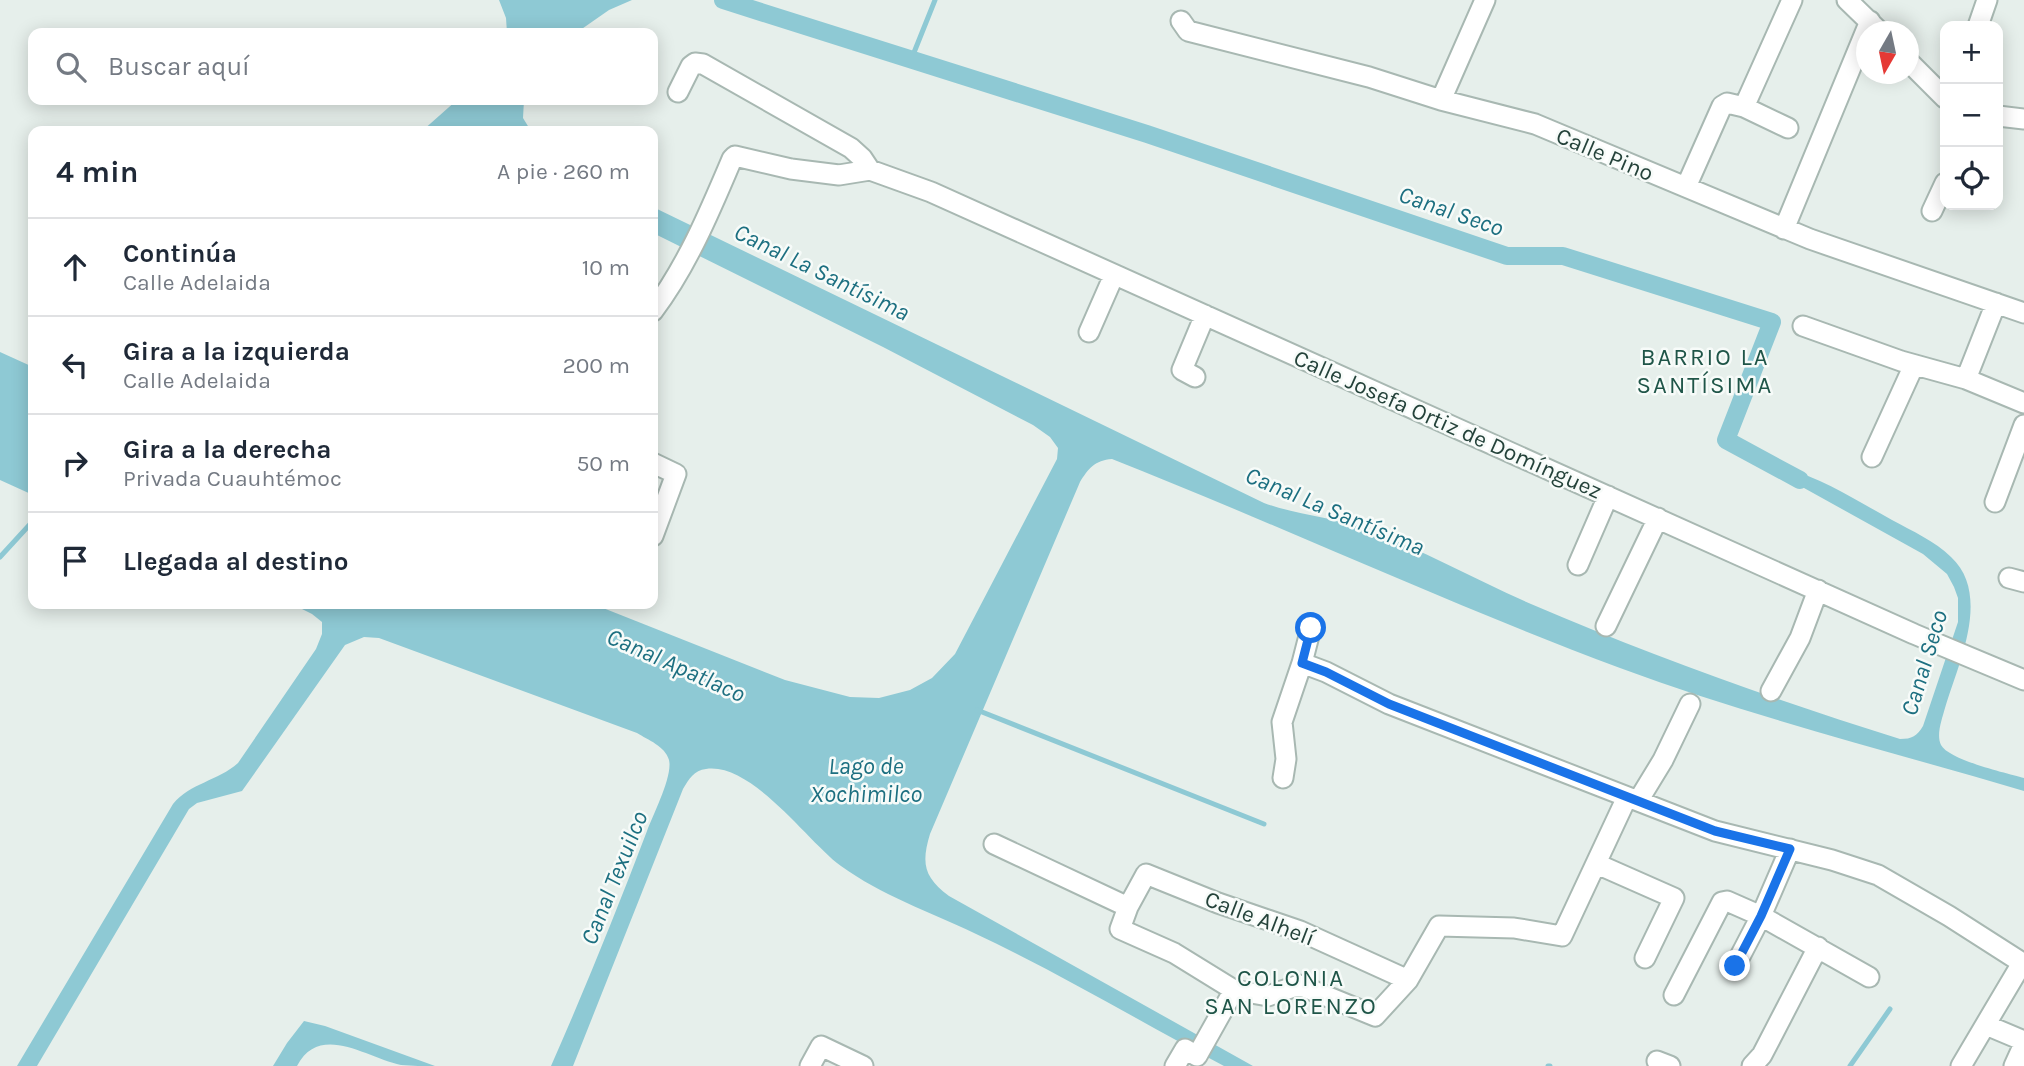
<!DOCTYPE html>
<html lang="es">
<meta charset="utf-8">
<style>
:root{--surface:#fff;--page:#f6f6f7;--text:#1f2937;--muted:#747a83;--line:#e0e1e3}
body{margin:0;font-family:Karla,sans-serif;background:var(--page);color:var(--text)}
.controls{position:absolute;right:21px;top:21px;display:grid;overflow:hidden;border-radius:14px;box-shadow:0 4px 18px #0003}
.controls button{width:63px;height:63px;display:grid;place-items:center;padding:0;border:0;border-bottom:2px solid var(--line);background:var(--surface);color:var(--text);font:35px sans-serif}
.compass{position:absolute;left:1856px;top:21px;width:63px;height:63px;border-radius:50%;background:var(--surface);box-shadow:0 4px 18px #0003;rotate:189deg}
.stop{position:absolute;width:21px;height:21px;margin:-16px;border:5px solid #1a73e8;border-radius:50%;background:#fff}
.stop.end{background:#1a73e8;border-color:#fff;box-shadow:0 2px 7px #0008}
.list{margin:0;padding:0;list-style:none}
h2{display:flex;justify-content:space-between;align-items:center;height:91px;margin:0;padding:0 28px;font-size:30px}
h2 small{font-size:23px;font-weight:400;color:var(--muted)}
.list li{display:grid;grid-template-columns:46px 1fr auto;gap:21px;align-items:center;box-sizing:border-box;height:98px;padding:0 28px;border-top:2px solid var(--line)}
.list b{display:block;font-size:26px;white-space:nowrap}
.list p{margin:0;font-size:23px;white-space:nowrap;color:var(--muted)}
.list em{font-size:23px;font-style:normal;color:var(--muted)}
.icon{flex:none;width:38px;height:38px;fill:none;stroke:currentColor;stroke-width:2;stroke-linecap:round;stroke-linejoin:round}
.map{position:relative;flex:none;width:2024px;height:1066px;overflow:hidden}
.search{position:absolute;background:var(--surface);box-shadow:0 4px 18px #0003;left:28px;top:28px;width:630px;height:77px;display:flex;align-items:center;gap:18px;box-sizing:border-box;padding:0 24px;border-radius:14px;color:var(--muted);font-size:26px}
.panel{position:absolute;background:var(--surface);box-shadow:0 4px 18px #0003;left:28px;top:126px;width:630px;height:483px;border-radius:14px}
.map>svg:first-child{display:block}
.water{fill:#8ec9d4}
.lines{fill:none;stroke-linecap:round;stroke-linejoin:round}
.stream{stroke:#8ec9d4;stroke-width:5}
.canal{stroke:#8ec9d4;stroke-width:18}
.minor-casing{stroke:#a8b8b2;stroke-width:23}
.minor{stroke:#fff;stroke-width:19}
.route{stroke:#1a73e8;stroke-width:9}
.labels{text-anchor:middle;stroke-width:5;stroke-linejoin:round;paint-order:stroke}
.street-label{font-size:23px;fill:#24423a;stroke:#f7fbf9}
.water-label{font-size:24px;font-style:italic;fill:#1c6f80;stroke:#f7fbf9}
.neighbourhood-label{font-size:24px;letter-spacing:2px;fill:#1f5548;stroke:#f7fbf9}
</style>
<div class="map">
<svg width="2024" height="1066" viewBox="0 0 2024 1066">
<rect width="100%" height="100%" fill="#e6efeb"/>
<!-- water -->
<path class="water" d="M499,0H632L609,10L576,33H507L506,18Z
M457,100H524L523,118L531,131H422Z
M653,207L1264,503C1297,515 1333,517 1367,529C1423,550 1476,580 1531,604C1652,656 1775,700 1900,739C1912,739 1917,736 1923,726L1958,622V598L1954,587L1947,574L1923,554L1786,478L1781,471L1786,469C1823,478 1859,502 1892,520C1912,531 1935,541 1951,557C1992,595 1958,664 1945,708C1942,719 1936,735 1941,745C1949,760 2006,773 2024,778V791C1889,751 1752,717 1620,668C1448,604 1282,526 1112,459C1095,460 1088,469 1080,482L930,834C921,864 924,877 949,896L1253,1066H1224C1141,1022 1059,973 974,933C930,912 881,895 841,866C808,842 752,762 706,769C694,770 689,779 683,789L573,1066H551C585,989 617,910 647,831C653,815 673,776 669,760C665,746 648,740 637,733L379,638L364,637L345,645L242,791L197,803L189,809L37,1066H17L173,804C190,783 218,781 238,763L316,649L322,634V622L312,614L292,604H593L785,680L850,697L879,698L910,690L932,678L955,654L1057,459L1058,448L1050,437L1033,425L883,347L653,233Z
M0,352L33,367V495L0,480Z
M304,1021L325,1026L435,1066C424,1066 412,1066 401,1065C367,1058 320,1022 297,1066H273L287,1043Z"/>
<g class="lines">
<!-- stream -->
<path class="stream" d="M911,60L935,0
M0,557L33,521
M977,710L1264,824
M1548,1066H1550
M1850,1066L1890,1009"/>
<!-- canal -->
<path class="canal" d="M723,0L1147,134L1507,256H1563L1772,322L1726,440L1800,480"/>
<defs>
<path id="minor" d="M1847,0L1879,31
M1181,21L1188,31L1369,77L1441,100L1535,124L1810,239L2024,313
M1978,26L1987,0
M1909,62L1945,98
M678,92L691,66L695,63L703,64L851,148L862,158L870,170
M1441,100L1485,0
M1744,107L1788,128
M1998,116L2024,119
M1686,187L1722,106L1727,103L1744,107L1792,0
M1932,211L1945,183
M1784,229L1870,21
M653,311C687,266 710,211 732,159L735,156L791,169L839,175L870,170L931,192L1914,634L2024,680
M1803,326L1901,361L1966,379L2024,403
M1089,332L1114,275
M1195,377L1182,370L1205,315
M1966,379L1996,303
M1872,457L1914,365
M653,463L676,474L653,536
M1995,502L2024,425
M1578,565L1608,496
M2009,578L2024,582
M1606,626L1658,518
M1302,663L1326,672L1389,704L1715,831L1832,860L1878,875L1949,916L2024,964
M1771,691L1800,638L1818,590
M1283,778L1286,759L1282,722L1302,663L1311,628
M1638,801L1663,760L1690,704
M994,844L1128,907
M1597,864L1674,898L1645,958
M1735,966L1761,916L1790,849
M1408,980L1300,931L1218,903L1146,874L1128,907L1120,929L1174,953L1234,990L1268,996L1299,985L1375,1016L1408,980L1439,926L1514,928L1562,936L1627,797
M1674,995L1722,902L1727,901L1761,916L1869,977
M1986,1025L2024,1041
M1657,1061L1670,1066
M810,1066L821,1046L863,1066
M1175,1066L1185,1049L1197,1056L1234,990
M1752,1066L1762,1055L1818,947
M1961,1066L2022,963
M2014,1066L2024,1044"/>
</defs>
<!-- minor casing -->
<use href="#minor" class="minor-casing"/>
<!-- minor -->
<use href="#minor" class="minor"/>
</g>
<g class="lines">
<!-- route -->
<path class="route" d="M1311,628L1302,663L1326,672L1389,704L1715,831L1790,849L1761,916L1735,966"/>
</g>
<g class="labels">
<!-- street labels -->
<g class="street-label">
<text transform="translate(1605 154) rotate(23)" y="8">Calle Pino</text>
<text transform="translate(1448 424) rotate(24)" y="8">Calle Josefa Ortiz de Domínguez</text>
<text transform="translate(1260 918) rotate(21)" y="8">Calle Alhelí</text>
</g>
<!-- water labels -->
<g class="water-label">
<text transform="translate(1451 211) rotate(19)" y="8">Canal Seco</text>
<text transform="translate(822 272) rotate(26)" y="8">Canal La Santísima</text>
<text transform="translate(1335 511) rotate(23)" y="8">Canal La Santísima</text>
<text transform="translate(1924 663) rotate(-73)" y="8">Canal Seco</text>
<text transform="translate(676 665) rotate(24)" y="8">Canal Apatlaco</text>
<text x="866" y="774">Lago de<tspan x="866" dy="28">Xochimilco</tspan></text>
<text transform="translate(614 878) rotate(-68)" y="8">Canal Texuilco</text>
</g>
<!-- neighbourhood labels -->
<g class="neighbourhood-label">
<text x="1705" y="365">BARRIO LA<tspan x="1705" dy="28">SANTÍSIMA</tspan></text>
<text x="1291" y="986">COLONIA<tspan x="1291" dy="28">SAN LORENZO</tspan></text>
</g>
</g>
</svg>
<div class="controls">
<button>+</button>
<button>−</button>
<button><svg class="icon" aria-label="locate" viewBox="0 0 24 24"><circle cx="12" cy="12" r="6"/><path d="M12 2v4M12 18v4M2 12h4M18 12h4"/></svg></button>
</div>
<svg class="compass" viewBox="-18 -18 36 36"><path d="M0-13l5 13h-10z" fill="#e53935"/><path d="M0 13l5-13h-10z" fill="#747a83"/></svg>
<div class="stop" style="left:1311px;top:628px"></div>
<div class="stop end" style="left:1735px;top:966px"></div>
<div class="search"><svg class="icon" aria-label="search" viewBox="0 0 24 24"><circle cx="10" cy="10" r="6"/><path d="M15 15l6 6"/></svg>Buscar aquí</div>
<section class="panel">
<h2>4 min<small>A pie · 260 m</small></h2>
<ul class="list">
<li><svg class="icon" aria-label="ahead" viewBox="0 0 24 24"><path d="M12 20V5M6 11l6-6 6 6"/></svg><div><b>Continúa</b><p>Calle Adelaida</p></div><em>10 m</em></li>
<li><svg class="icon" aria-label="left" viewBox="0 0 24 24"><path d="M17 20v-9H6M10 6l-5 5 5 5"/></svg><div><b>Gira a la izquierda</b><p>Calle Adelaida</p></div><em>200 m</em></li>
<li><svg class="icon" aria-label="right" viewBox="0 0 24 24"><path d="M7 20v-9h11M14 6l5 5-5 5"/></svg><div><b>Gira a la derecha</b><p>Privada Cuauhtémoc</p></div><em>50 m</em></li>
<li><svg class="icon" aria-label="arrive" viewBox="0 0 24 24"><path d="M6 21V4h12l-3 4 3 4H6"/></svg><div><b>Llegada al destino</b></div></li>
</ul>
</section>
</div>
